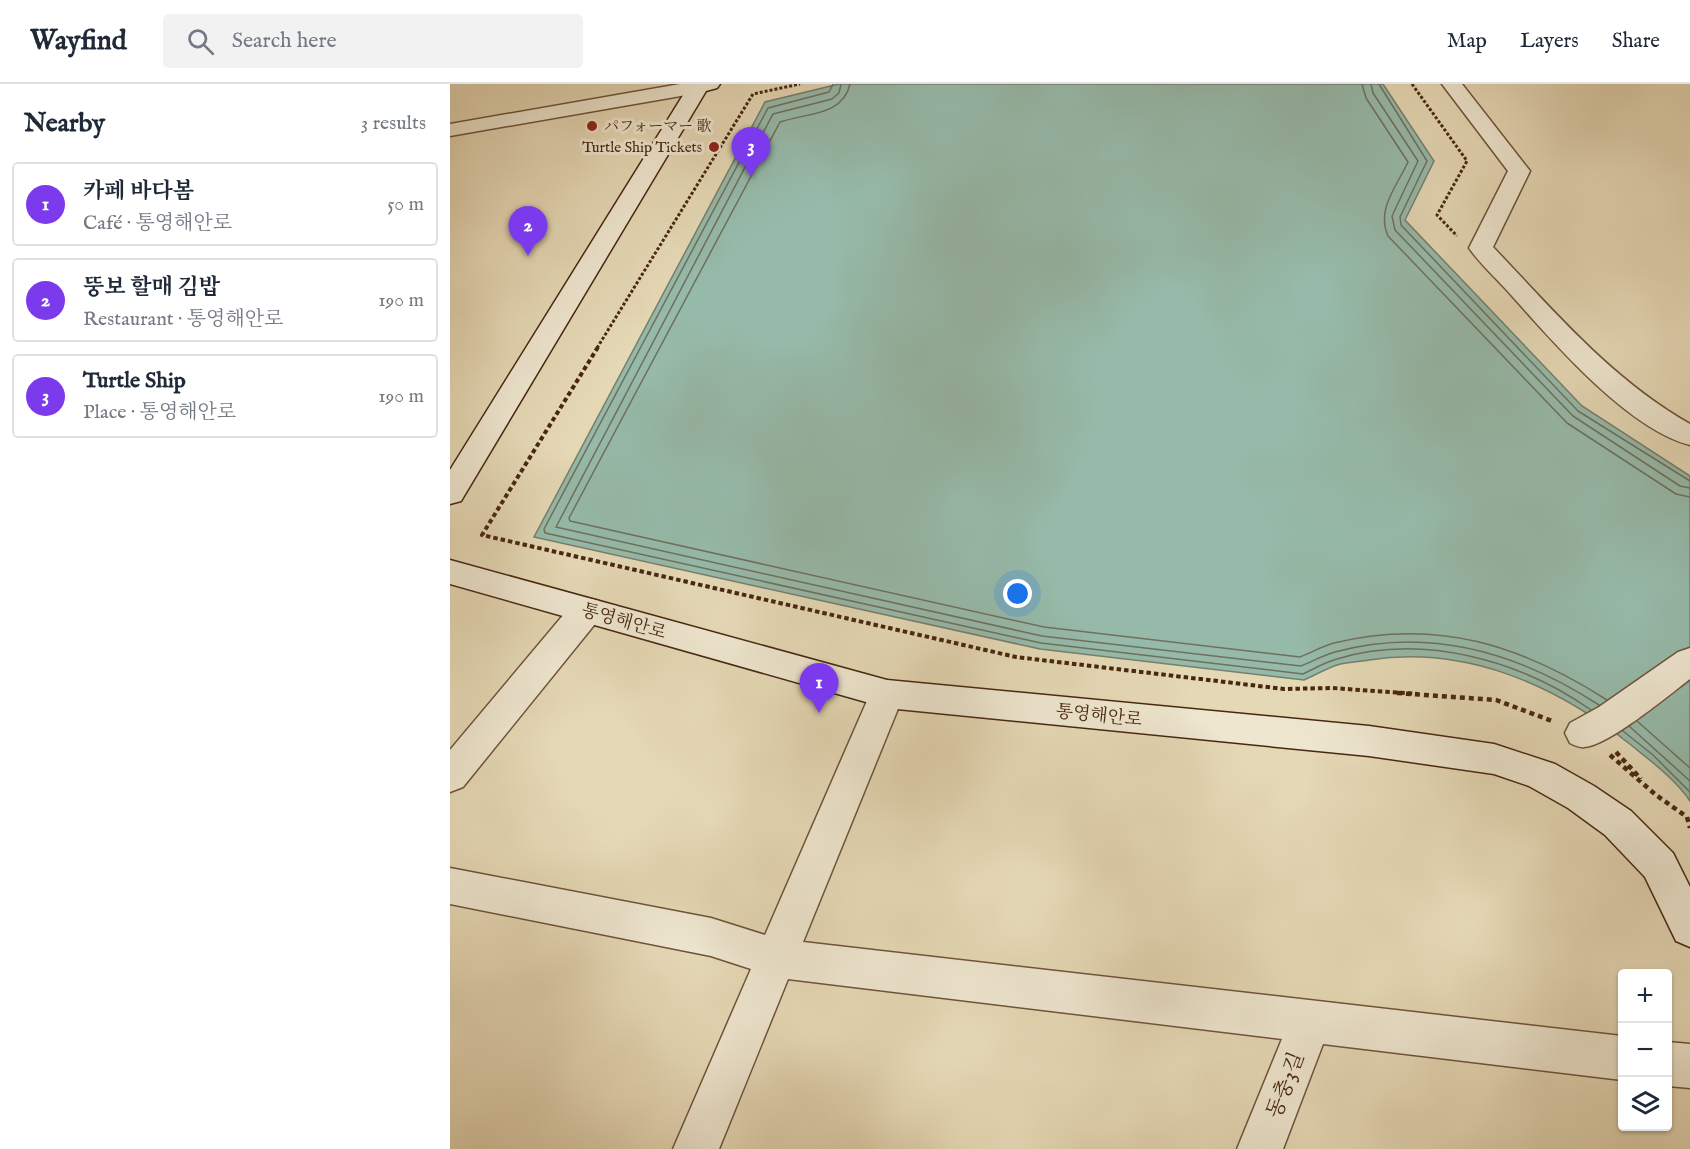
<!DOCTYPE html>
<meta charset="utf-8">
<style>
:root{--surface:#fff;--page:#f2f2f3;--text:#1f2937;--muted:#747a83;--line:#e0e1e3;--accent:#7c3aed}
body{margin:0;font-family:"IM FELL English","Noto Serif KR","Noto Serif JP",serif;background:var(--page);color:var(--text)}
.controls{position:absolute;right:18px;bottom:18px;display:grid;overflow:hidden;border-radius:6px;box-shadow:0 2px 4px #0004}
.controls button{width:54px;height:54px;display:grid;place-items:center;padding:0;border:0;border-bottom:2px solid var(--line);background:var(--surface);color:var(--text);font:30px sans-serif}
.you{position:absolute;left:568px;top:510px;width:21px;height:21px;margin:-15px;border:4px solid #fff;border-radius:50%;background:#1a73e8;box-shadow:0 0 0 9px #1a73e833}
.badge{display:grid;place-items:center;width:39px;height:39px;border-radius:50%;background:var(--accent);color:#fff;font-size:20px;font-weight:700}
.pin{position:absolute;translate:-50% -50px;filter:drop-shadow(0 2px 3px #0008)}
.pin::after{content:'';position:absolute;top:32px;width:21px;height:18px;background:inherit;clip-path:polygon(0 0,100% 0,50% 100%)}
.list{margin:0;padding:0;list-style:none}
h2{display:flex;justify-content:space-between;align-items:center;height:78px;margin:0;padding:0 24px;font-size:26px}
h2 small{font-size:20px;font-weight:400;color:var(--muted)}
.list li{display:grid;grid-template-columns:39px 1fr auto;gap:18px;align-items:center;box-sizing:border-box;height:84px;margin:0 12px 12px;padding:0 12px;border:2px solid var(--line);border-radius:6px}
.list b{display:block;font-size:22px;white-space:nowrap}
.list p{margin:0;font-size:20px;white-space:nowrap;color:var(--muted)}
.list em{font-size:20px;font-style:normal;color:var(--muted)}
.icon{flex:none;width:33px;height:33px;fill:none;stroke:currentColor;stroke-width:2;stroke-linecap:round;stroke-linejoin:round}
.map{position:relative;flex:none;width:1240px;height:1065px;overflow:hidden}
header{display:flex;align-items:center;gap:36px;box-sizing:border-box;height:84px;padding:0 30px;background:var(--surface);border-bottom:2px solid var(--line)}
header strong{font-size:28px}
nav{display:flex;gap:33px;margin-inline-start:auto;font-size:21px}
.search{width:420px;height:54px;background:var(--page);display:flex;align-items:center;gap:15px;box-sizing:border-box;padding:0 21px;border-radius:6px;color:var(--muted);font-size:22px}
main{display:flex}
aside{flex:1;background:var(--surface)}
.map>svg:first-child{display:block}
.water{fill:#96baaa;stroke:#777f6d;stroke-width:1.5}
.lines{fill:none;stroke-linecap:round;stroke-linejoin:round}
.shore{stroke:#6f705e;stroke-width:1.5}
.street-casing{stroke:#6f533a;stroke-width:3}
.secondary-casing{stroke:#482711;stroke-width:3}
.path-far2{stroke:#482711;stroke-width:3;stroke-dasharray:3 2;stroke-linecap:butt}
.path-far1{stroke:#482711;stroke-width:4;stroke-dasharray:4.5 3;stroke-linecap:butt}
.path{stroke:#482711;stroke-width:4.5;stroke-dasharray:5 4;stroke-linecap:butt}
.street{fill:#eee6cf;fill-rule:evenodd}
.secondary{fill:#eee6cf;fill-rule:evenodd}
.poi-dot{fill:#8f2418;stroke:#eee6cf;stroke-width:2}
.labels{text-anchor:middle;stroke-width:6;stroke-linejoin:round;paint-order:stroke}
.far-poi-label{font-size:15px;fill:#482711;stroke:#eee6cf;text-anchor:start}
.street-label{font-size:18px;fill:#482711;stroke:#eee6cf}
.near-street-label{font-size:21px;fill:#482711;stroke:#eee6cf}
</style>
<header>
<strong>Wayfind</strong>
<div class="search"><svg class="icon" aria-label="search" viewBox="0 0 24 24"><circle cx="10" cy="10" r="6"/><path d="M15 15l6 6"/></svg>Search here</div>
<nav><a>Map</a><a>Layers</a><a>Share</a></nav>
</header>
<main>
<aside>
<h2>Nearby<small>3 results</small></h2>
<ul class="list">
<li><span class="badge">1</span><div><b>카페 바다봄</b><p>Café · 통영해안로</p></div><em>50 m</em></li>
<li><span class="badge">2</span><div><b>뚱보 할매 김밥</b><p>Restaurant · 통영해안로</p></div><em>190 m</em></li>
<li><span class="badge">3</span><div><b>Turtle Ship</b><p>Place · 통영해안로</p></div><em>190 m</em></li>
</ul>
</aside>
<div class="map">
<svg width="1240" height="1065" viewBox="0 0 1240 1065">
<rect width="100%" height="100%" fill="#e5d8b5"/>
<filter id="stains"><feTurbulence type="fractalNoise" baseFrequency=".00333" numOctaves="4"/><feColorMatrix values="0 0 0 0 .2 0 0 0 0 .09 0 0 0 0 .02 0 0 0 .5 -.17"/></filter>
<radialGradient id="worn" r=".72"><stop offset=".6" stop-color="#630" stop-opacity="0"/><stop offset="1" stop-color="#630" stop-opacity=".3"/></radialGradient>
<!-- water -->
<path class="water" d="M389,0H933L984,77L955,136L1132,322L1240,392V717C1226,696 1201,677 1181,661C1106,601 1016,561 919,576C909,578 897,578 887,581C876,585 865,591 854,596L590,565L84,453L315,18Z"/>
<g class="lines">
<!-- shore -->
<path class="shore" d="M383,0L379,8L318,24L94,445L95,449L591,559L853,590C864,585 875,578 887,575C972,549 1070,576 1141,626
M391,0L389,9L382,15L323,30L106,443L592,552L851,582C862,578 873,571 885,568C980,542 1069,569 1149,621
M400,0C393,32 356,29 330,38L119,434L120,437L594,543L850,573C861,569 872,562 884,559C987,534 1071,561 1157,616
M912,0L916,14L958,78C947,102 926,125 938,152L1117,339L1226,410L1240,413
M921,0L923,9L968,77L942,132L945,146L1123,332L1230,402L1240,404
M929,0L977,77L950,133L951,141L1128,327L1240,397
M1187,637L1240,684
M1179,642L1240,697
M1173,647L1203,671L1240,708"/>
<defs>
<path id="street" d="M230,0H256L258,3L255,7L248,9L0,52V40Z
M992,0H1012L1080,87L1043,163C1104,227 1162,296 1240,340V361C1178,345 1104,259 1062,212C1048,196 1031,181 1019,164L1058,87Z
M137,514L149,517L153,526L149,535L13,703L0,708V666L125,517Z
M1240,564V595C1219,611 1158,662 1134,663C1130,664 1124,661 1120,659L1115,649L1120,639L1149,623L1228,568Z
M437,596L449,600L454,610L353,858L1172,952V996L873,960L833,1065H787L832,955L338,895L269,1065H223L301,885L261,872L0,820V784L261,834L315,851L420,610L425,600Z
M1218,958L1240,960V1004L1218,1002Z"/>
<path id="secondary" d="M240,0H270L267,4L256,7L11,417L0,420V386Z
M0,476L437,596L919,642L1044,660L1105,680L1144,702L1181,727L1223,769L1240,803V863L1226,857L1195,793L1155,751L1118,724L1079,702L1044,690L919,672L437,624L0,500Z"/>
</defs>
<!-- street casing -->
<use href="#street" class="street-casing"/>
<!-- secondary casing -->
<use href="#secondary" class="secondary-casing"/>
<!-- path-far2 -->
<path class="path-far2" d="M962,0L1017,77L987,131L1007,152
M147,264L303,10L350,0"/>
<!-- path-far1 -->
<path class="path-far1" d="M148,263L32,451L566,573L834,605L882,604L968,610"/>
<!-- path -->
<path class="path" d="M947,609L1046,616L1102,637
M1166,668L1191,695
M1160,671L1206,711L1237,733L1240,744"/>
<!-- street -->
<use href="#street" class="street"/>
<!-- secondary -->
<use href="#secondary" class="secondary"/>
</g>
<!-- markers -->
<g class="poi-dot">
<circle cx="142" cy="42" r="6"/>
<circle cx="264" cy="63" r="6"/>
</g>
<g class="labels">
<!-- far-poi labels -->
<g class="far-poi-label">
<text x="154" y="47">パフォーマー 歌</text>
<text x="252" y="68" text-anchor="end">Turtle Ship Tickets</text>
</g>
<!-- street labels -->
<g class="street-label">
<text transform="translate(174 537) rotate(16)" y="6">통영해안로</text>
<text transform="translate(649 631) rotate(6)" y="6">통영해안로</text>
</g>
<!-- near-street labels -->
<g class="near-street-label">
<text transform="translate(835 1001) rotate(-69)" y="7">동충3길</text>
</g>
</g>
<rect width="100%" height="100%" filter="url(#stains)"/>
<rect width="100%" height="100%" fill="url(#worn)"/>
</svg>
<div class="controls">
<button>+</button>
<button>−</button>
<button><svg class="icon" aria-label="layers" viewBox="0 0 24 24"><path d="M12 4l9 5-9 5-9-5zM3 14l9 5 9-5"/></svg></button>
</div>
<div class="you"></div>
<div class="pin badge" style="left:369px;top:629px">1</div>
<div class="pin badge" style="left:78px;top:172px">2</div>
<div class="pin badge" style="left:301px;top:93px">3</div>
</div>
</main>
